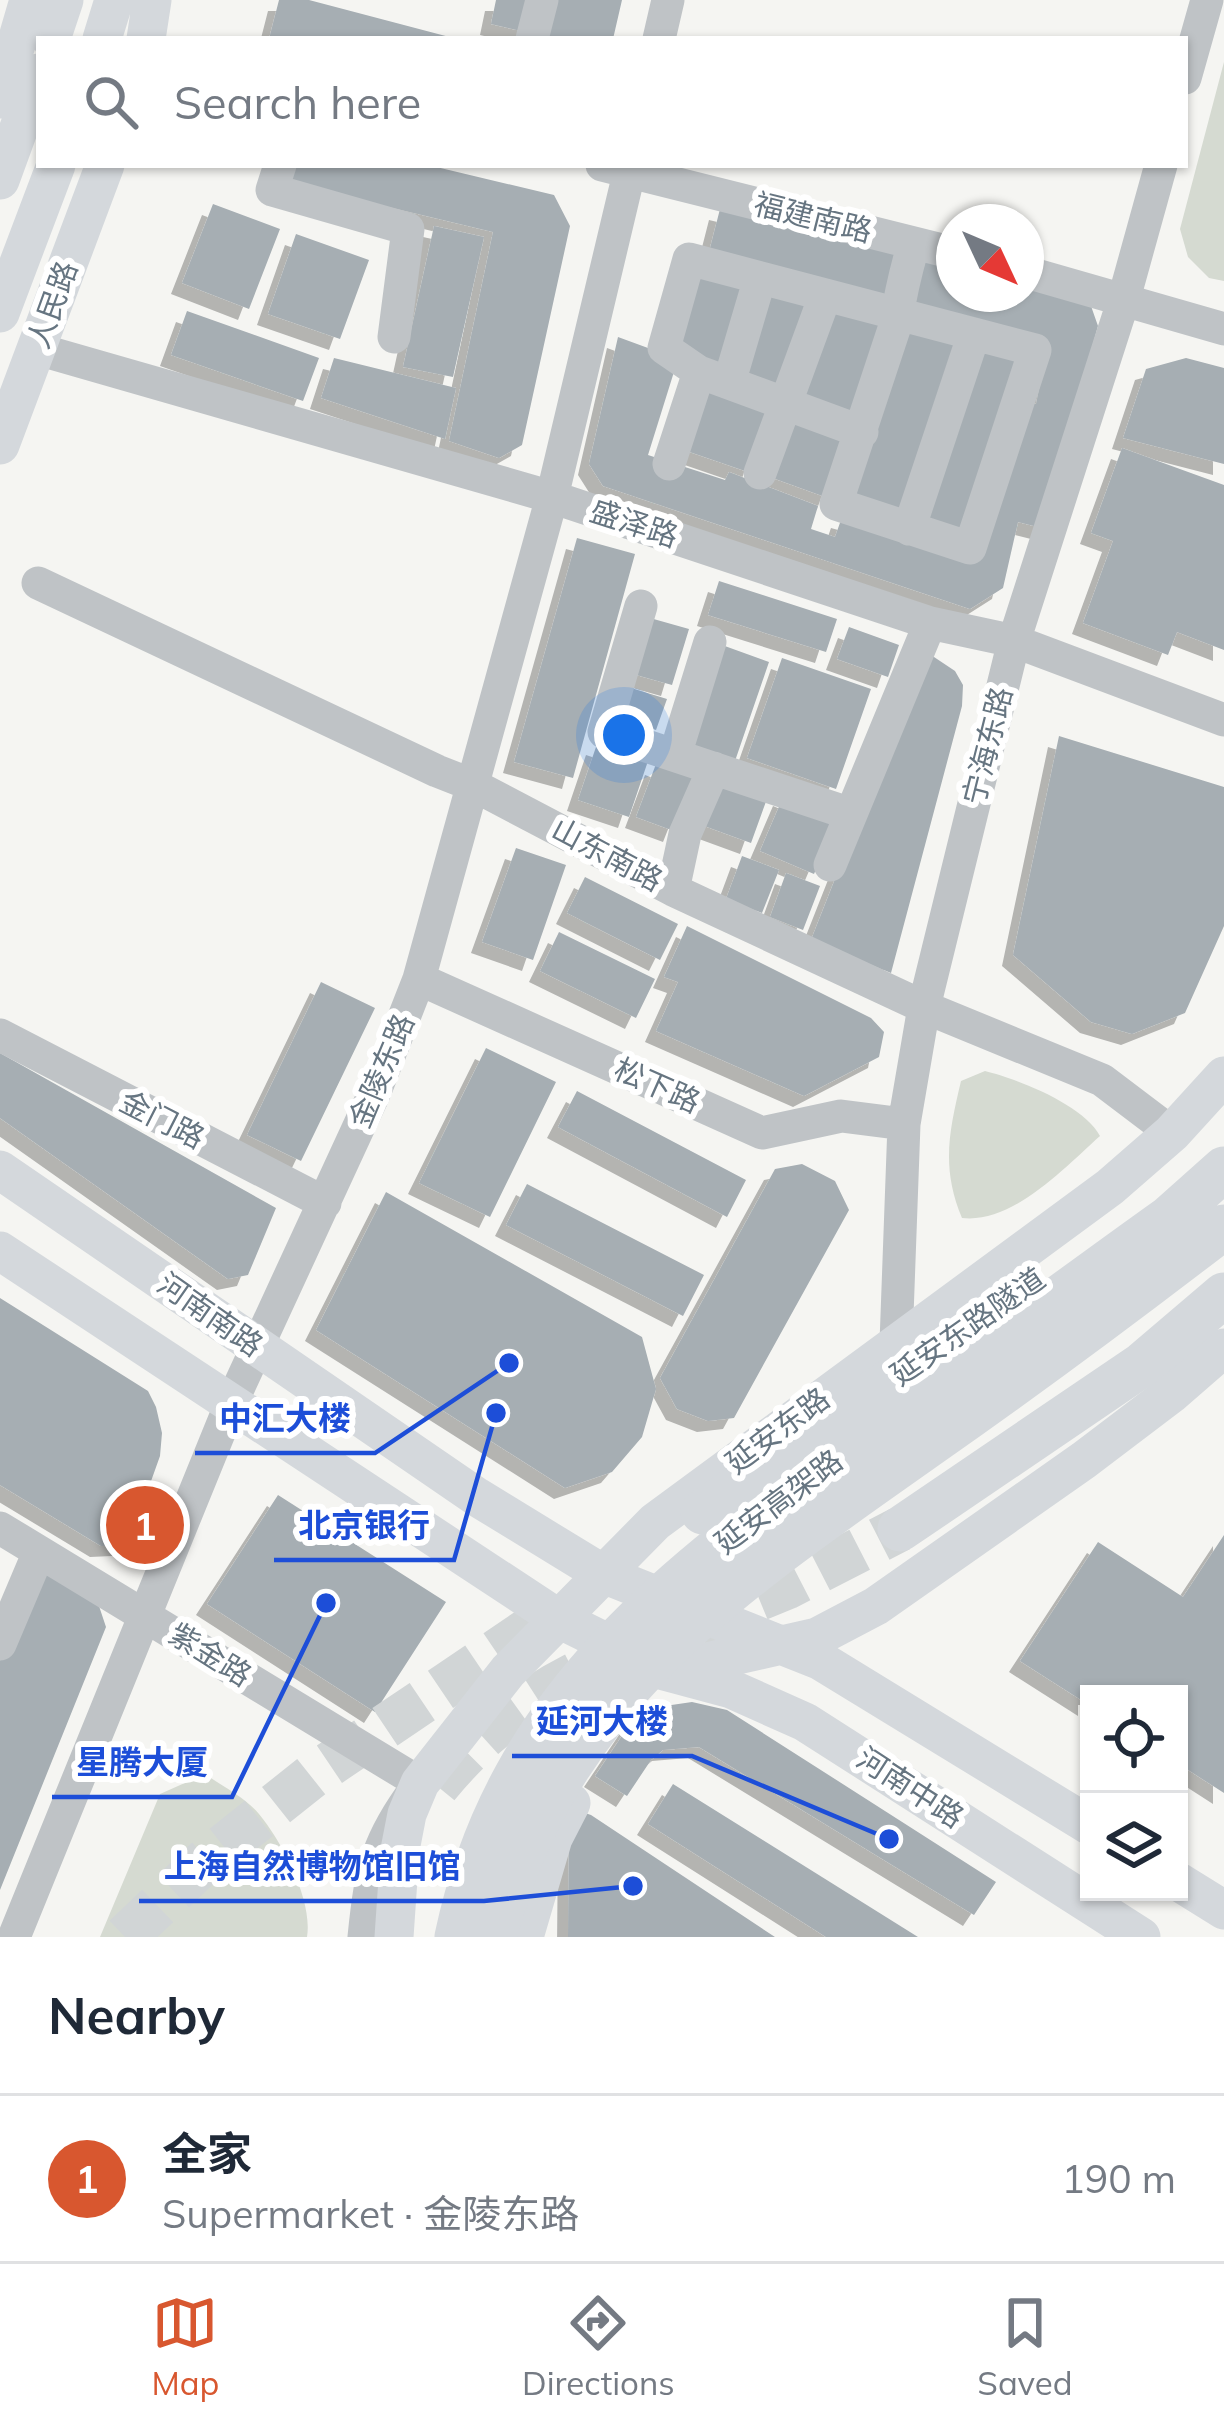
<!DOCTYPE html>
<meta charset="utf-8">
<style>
:root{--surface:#fff;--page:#f6f6f7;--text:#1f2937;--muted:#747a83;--line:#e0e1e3;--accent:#d8572f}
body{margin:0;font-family:Mulish,"Noto Sans SC",sans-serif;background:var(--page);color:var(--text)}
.controls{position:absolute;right:36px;bottom:36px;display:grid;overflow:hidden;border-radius:0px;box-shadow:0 3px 9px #0004}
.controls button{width:108px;height:108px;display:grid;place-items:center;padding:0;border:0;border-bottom:3px solid var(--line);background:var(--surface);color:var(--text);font:60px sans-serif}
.compass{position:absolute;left:936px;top:204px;width:108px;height:108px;border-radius:50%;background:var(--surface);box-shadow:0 3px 9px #0004;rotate:134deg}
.you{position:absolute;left:624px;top:735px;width:42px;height:42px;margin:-30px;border:9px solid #fff;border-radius:50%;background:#1a73e8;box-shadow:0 0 0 18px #1a73e833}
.badge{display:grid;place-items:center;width:78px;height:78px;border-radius:50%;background:var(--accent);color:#fff;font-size:39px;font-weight:700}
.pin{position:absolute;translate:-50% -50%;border:6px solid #fff;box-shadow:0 3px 12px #0006}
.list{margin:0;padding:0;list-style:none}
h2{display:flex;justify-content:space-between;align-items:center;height:156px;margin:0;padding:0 48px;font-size:51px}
h2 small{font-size:39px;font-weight:400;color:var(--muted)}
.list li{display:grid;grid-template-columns:78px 1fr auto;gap:36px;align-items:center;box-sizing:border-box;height:168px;padding:0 48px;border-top:3px solid var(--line)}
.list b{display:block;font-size:45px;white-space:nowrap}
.list p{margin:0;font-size:39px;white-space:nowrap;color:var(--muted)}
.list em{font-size:39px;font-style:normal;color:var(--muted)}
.icon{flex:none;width:66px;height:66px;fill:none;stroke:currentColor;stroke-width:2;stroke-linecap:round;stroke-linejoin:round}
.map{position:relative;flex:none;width:1224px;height:1937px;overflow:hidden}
.search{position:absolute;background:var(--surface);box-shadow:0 3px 9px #0004;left:36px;right:36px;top:36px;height:132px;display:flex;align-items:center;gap:30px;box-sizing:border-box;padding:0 42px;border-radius:0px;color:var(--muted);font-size:45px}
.sheet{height:324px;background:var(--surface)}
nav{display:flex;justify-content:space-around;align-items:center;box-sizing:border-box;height:168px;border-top:3px solid var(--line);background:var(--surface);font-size:33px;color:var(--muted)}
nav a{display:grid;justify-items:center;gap:6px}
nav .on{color:var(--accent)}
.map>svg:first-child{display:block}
.green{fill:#d5dad1}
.building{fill:#a6aeb3;filter:url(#shadow)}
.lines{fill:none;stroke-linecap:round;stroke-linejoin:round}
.highway-tunnel{stroke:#d1d5d6;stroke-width:45;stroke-dasharray:45 22;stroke-linecap:butt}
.minor{stroke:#bfc3c6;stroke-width:33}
.major{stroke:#d4d8dc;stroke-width:39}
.highway{stroke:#d4d8dc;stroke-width:45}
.labels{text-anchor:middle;stroke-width:12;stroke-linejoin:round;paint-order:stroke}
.street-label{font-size:30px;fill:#667581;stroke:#fff}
.leader{fill:none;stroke:#1d4ed8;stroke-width:4.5}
.callout-dot{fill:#1d4ed8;stroke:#fff;stroke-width:4.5}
.callout-label{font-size:33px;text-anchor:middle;font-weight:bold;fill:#1d4ed8;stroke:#fff;stroke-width:12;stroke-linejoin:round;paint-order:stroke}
</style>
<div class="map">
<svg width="1224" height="1937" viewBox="0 0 1224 1937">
<defs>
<filter id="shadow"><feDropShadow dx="-11" dy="11" stdDeviation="0" flood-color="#0004"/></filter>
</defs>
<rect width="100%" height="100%" fill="#f5f5f2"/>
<!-- green -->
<path class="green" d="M1224,62V281L1209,278L1188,257L1180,229Z
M985,1071C1018,1079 1084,1105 1100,1136C1065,1167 1013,1224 962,1218C941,1168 949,1132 961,1081Z
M205,1774C222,1786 246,1798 259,1814C283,1843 313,1901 307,1937H100L160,1794Z"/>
<!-- building -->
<path class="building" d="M279,0H309L457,39H269Z
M496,0H538L530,33L491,24Z
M551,0H622L613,39H541Z
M282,165H428L554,195L570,226L522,445L499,458L449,441L493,232L276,180Z
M213,204L280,229L249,309L182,283Z
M720,209L954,265V294H1026V285L1091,306L1098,326L1042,528L1018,522L1003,588L970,609L603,486L589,464L618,337L678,359L648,455L725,480L729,472L818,506L811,529L835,537L842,517L974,554L1022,403L1036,404L1044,365L892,303L708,256Z
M434,226L484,237L453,377L403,367Z
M296,234L369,260L340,339L268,314Z
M699,270L751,285L727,369L675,354Z
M766,286L815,300L788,391L739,377Z
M831,302L885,317L855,419L801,402Z
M187,311L319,358L303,401L171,355Z
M908,325L962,342L904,521L850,504Z
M981,338L1025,351L968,540L923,526Z
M334,358L456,388L445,439L321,398Z
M1186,358L1224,368V464L1123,438L1146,369Z
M707,381L775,404L751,473L684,450Z
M793,415L851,436L828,498L770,477Z
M1122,448L1224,485V650L1177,632L1168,655L1083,623L1113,541L1091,533Z
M577,538L635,554L573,778L514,762Z
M719,581L837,619L826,652L708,615Z
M650,618L689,629L672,685L633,674Z
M849,627L899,645L888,677L837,659Z
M722,645L769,662L735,761L687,745Z
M925,651L955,671L963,685L962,706L891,973L811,940Z
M782,658L871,689L836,789L747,758Z
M628,687L667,699L656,730L617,717Z
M1059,736L1224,787V926L1185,1013L1132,1034L1091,1022L1013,955Z
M597,744L648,761L629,817L578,800Z
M656,764L695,778L674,831L636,817Z
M715,777L768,796L751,843L699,824Z
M784,795L838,818L814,874L760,851Z
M516,848L566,865L533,960L482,942Z
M742,856L779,870L762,913L726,899Z
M786,873L820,886L803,930L770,917Z
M585,877L678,924L660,960L567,913Z
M687,926L871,1018L884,1032L879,1057L804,1096L656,1031L678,982L664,977Z
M559,932L655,979L636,1018L540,971Z
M321,982L375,1008L301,1161L247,1135Z
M486,1048L556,1082L490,1217L419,1183Z
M0,1053L276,1208L248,1275L228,1279L0,1118Z
M577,1091L746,1180L727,1217L558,1127Z
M802,1164L835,1181L849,1210L734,1418L708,1421L677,1409L660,1378L775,1169Z
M527,1184L704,1275L683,1316L506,1225Z
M386,1192L642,1337L656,1389L642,1437L612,1472L565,1488L316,1330Z
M0,1298L148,1391L156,1407L162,1433L160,1456L130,1540L123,1545L101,1546L0,1485Z
M278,1495L446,1602L375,1712L207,1604Z
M1224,1535V1793L1179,1764V1694H1089V1705L1020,1661L1098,1542L1183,1597Z
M39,1569L98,1603L106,1627L0,1890V1661Z
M692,1702L727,1710L996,1882L974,1915L699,1747L663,1750L651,1760L627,1796L595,1776L636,1715L651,1708Z
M673,1784L918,1937H826L648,1824Z
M585,1813L591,1815L775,1937H568L569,1827Z"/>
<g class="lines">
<!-- highway-tunnel -->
<path class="highway-tunnel" d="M697,1624L787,1587L900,1529
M437,1786C482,1731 533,1693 597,1664
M125,1937L204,1862L312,1776L561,1608"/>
<!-- minor -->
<path class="minor" d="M532,39L542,0
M659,39L668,0
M1185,78L1207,0
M280,165L272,190L408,229L394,337
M602,165L954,253
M1026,272L1224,329
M37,349L552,497L930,623L1014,641L1224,720
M699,372L664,348L689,259C804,289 919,320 1035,350L970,548L836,504L896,323C900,296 906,270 914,243
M729,383L760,278
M669,464L699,372L862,432
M760,473L825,296
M909,529L974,334
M38,583L437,771L475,786L673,890L924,1007L1102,1080L1172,1133
M641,606L604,732L851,814
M675,755L710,642
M830,865L930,623
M673,890L685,834L714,768
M419,979L762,1133L841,1116L904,1124
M0,1035L325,1203
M896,1343L904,1124L924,1007L1014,641L1123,302L1161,165
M0,1528L420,1783C377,1839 371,1868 364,1937
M0,1644L39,1552
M14,1937L230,1406L374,1094L419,979L552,497L631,165"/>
<!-- major -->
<path class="major" d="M51,39L64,0
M102,39L114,0
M146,39L152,0
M0,99L29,0
M0,180L39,73
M0,313L56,165
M0,445L105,165
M0,1170L477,1497L603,1574L821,1661L1089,1825
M0,1251L559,1619L664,1671L731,1689L805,1722L1141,1937
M667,1671L817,1637L876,1606L1084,1460L1171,1394L1224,1348
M1179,1882L1224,1910
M394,1937L400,1850L407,1814L420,1783L508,1671L655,1522L1110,1187L1172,1133L1224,1076
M524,1937L553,1838L571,1803"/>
<!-- highway -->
<path class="highway" d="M703,1512L955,1336
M900,1529L1143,1364L1224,1295
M457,1937C510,1685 694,1562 889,1421C983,1354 1075,1285 1169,1218L1224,1169
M494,1937C559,1693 737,1581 930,1444C1030,1374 1128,1301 1224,1227"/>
</g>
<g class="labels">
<!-- street labels -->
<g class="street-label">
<text transform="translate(813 218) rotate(14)" y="10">福建南路</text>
<text transform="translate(53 305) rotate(-70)" y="10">人民路</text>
<text transform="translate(634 524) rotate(18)" y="10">盛泽路</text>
<text transform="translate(988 746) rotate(-76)" y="10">宁海东路</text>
<text transform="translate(607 855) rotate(28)" y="10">山东南路</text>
<text transform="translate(382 1071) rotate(-67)" y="10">金陵东路</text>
<text transform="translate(657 1086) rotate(24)" y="10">松下路</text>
<text transform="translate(162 1120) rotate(27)" y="10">金门路</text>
<text transform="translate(210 1315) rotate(35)" y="10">河南南路</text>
<text transform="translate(968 1327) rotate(-35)" y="10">延安东路隧道</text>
<text transform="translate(778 1431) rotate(-37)" y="10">延安东路</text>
<text transform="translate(779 1502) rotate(-37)" y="10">延安高架路</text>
<text transform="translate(210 1655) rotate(32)" y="10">紫金路</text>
<text transform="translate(910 1788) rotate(33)" y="10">河南中路</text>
</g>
</g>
<!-- callouts -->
<path class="leader" d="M509 1363L375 1453H195M496 1413L454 1560H274M889 1839L692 1756H512M326 1603L232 1797H52M633 1886L484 1901H139"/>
<g class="callout-dot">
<circle cx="509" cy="1363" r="12"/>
<circle cx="496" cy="1413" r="12"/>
<circle cx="889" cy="1839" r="12"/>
<circle cx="326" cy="1603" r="12"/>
<circle cx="633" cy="1886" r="12"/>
</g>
<g class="callout-label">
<text x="285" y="1430">中汇大楼</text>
<text x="364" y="1537">北京银行</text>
<text x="602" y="1733">延河大楼</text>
<text x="142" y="1774">星腾大厦</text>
<text x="312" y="1878">上海自然博物馆旧馆</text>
</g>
</svg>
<div class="controls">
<button><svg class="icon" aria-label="locate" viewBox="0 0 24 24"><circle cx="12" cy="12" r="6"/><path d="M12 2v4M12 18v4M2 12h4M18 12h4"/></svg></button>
<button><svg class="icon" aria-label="layers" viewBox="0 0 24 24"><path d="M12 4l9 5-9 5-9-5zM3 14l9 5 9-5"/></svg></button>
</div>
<svg class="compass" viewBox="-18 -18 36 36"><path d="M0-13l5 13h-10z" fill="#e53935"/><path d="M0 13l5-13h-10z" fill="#747a83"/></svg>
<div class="you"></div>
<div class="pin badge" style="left:145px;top:1525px">1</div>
<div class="search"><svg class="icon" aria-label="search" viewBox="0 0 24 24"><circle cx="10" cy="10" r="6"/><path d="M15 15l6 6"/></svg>Search here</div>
</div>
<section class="sheet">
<h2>Nearby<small></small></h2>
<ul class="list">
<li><span class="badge">1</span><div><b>全家</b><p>Supermarket · 金陵东路</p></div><em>190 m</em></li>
</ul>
</section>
<nav>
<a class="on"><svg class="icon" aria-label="map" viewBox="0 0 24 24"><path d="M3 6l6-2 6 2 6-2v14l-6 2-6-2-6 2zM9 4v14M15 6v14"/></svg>Map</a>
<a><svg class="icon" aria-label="directions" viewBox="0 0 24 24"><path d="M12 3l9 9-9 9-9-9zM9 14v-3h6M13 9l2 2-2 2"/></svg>Directions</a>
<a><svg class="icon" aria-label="saved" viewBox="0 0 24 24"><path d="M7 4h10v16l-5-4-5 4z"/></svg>Saved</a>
</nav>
